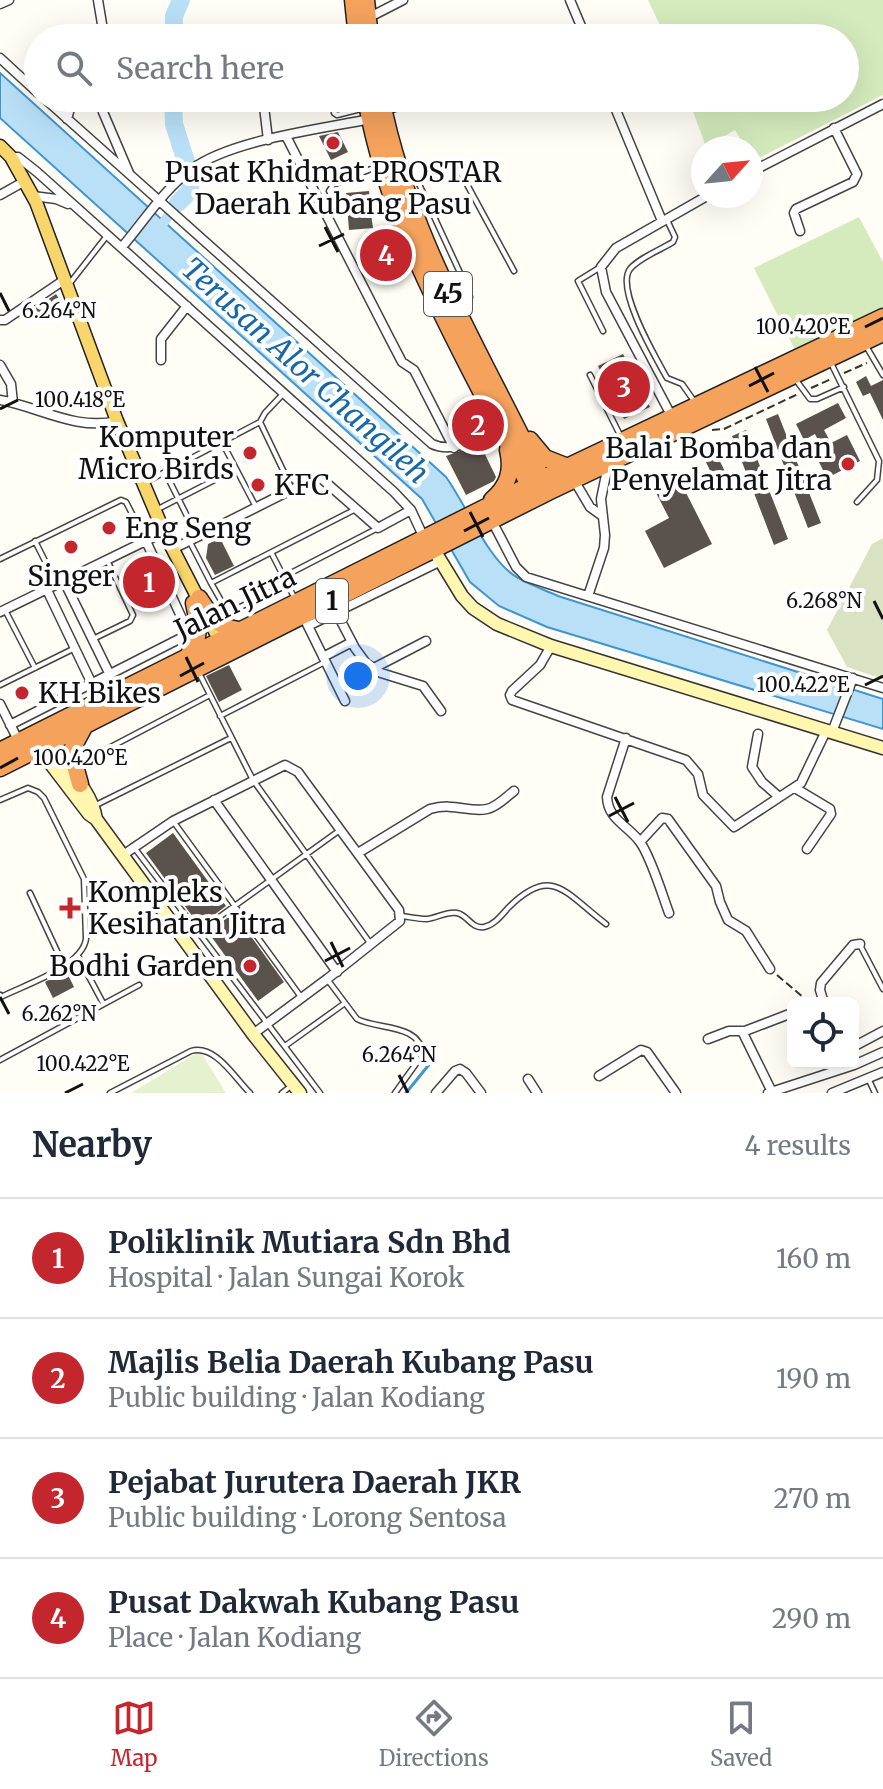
<!DOCTYPE html>
<meta charset="utf-8">
<style>
:root{--surface:#fff;--page:#f2f2f3;--text:#1f2937;--muted:#747a83;--line:#e0e1e3;--accent:#c4262e}
body{margin:0;font-family:Merriweather,serif;background:var(--page);color:var(--text)}
.controls{position:absolute;right:24px;bottom:24px;display:grid;overflow:hidden;border-radius:12px;box-shadow:0 8px 32px #0002}
.controls button{width:72px;height:72px;display:grid;place-items:center;padding:0;border:0;border-bottom:2px solid var(--line);background:var(--surface);color:var(--text);font:40px sans-serif}
.compass{position:absolute;left:691px;top:136px;width:72px;height:72px;border-radius:50%;background:var(--surface);box-shadow:0 8px 32px #0002;rotate:63deg}
.you{position:absolute;left:358px;top:676px;width:28px;height:28px;margin:-20px;border:6px solid #fff;border-radius:50%;background:#1a73e8;box-shadow:0 0 0 12px #1a73e833}
.badge{display:grid;place-items:center;width:52px;height:52px;border-radius:50%;background:var(--accent);color:#fff;font-size:26px;font-weight:700}
.pin{position:absolute;translate:-50% -50%;border:4px solid #fff;box-shadow:0 2px 8px #0006}
.list{margin:0;padding:0;list-style:none}
h2{display:flex;justify-content:space-between;align-items:center;height:104px;margin:0;padding:0 32px;font-size:34px}
h2 small{font-size:26px;font-weight:400;color:var(--muted)}
.list li{display:grid;grid-template-columns:52px 1fr auto;gap:24px;align-items:center;box-sizing:border-box;height:120px;padding:0 32px;border-top:2px solid var(--line)}
.list b{display:block;font-size:30px;white-space:nowrap}
.list p{margin:0;font-size:26px;white-space:nowrap;color:var(--muted)}
.list em{font-size:26px;font-style:normal;color:var(--muted)}
.icon{flex:none;width:44px;height:44px;fill:none;stroke:currentColor;stroke-width:2;stroke-linecap:round;stroke-linejoin:round}
.map{position:relative;flex:none;width:883px;height:1093px;overflow:hidden}
.search{position:absolute;background:var(--surface);box-shadow:0 8px 32px #0002;left:24px;right:24px;top:24px;height:88px;display:flex;align-items:center;gap:20px;box-sizing:border-box;padding:0 28px;border-radius:44px;color:var(--muted);font-size:30px}
.sheet{height:584px;background:var(--surface)}
nav{display:flex;justify-content:space-around;align-items:center;box-sizing:border-box;height:112px;border-top:2px solid var(--line);background:var(--surface);font-size:22px;color:var(--muted)}
nav a{display:grid;justify-items:center;gap:4px}
nav .on{color:var(--accent)}
.map>svg:first-child{display:block}
.green{fill:#d5ebbd}
.cemetery{fill:#d9e3c4}
.pitch{fill:#e6f2cf}
.water{fill:#b9e0f7;stroke:#3f96cf;stroke-width:2}
.lines{fill:none;stroke-linecap:round;stroke-linejoin:round}
.stream{stroke:#3f96cf;stroke-width:3}
.canal{stroke:#b9e0f7;stroke-width:10}
.river{stroke:#b9e0f7;stroke-width:18}
.building{fill:#5a524d}
.lane-casing{stroke:#444;stroke-width:7}
.street-casing{stroke:#444;stroke-width:11}
.secondary-casing{stroke:#333;stroke-width:15}
.primary-casing{stroke:#222;stroke-width:15}
.highway-casing{stroke:#222;stroke-width:19}
.path{stroke:#333;stroke-width:2;stroke-dasharray:8 4;stroke-linecap:butt}
.lane{stroke:#fff;stroke-width:4}
.street{stroke:#fff;stroke-width:8}
.secondary{stroke:#fff6b0;stroke-width:12}
.primary{stroke:#f9d66b;stroke-width:12}
.highway{stroke:#f5a25d;stroke-width:16}
.ticks{fill:none;stroke:#111;stroke-width:3}
.poi-dot{fill:#c4262e;stroke:#fff;stroke-width:3}
.labels{text-anchor:middle;stroke-width:8;stroke-linejoin:round;paint-order:stroke}
.shield{fill:#fff;stroke:#585858;stroke-width:2}
.shield-label{font-size:26px;font-weight:bold;fill:#111}
.poi-label{font-size:28px;fill:#111;stroke:#fff;text-anchor:start}
.street-label{font-size:28px;fill:#111;stroke:#fff}
.water-label{font-size:30px;font-style:italic;fill:#1768a6;stroke:#fff}
.ticks-label{font-size:20px;text-anchor:middle;fill:#111;stroke:#fff;stroke-width:8;stroke-linejoin:round;paint-order:stroke}
</style>
<div class="map">
<svg width="883" height="1093" viewBox="0 0 883 1093">
<rect width="100%" height="100%" fill="#fffdf5"/>
<!-- green -->
<path class="green" d="M648,0H883V95L753,161L751,148H746L735,130L706,147L688,98H845V38H666Z
M859,217L883,262V315L798,356L754,268Z"/>
<!-- cemetery -->
<path class="cemetery" d="M883,538V679L847,667L827,630L872,544Z"/>
<!-- pitch -->
<path class="pitch" d="M200,1051L226,1093H131Z"/>
<!-- water -->
<path class="water" d="M0,73L446,477C467,506 488,561 518,578C530,585 545,590 558,596L883,699V729L547,627L499,606L470,582L422,499L0,118Z"/>
<g class="lines">
<!-- stream -->
<path class="stream" d="M406,1093L436,1056"/>
<!-- canal -->
<path class="canal" d="M158,230L178,203"/>
<!-- river -->
<path class="river" d="M174,38V16L181,0
M173,98L174,124L188,168
M178,203L190,191L191,178"/>
</g>
<!-- building -->
<path class="building" d="M338,132L348,152L331,160L319,136Z
M369,191L371,206L379,205L380,213L371,214L373,228L349,230L346,193Z
M372,239L380,254L398,244L404,257L376,272L361,245Z
M56,294L63,305L40,320L34,309Z
M623,354L650,407L624,419L598,366Z
M866,376L871,386L883,380V420L870,393L863,396L856,382Z
M838,403L846,418L824,430L831,443L847,435L860,461L827,478L814,452L822,448L815,434L804,440L796,424Z
M778,414L821,523L808,528L766,419Z
M746,430L788,539L774,545L732,436Z
M480,444L496,477L494,481L466,495L446,456Z
M713,448L731,483L719,489L702,454Z
M675,471L712,544L664,568L645,531L669,518L651,483Z
M220,538L234,566L215,575L206,558L208,544Z
M229,665L242,690L219,702L206,676Z
M173,833L226,906L202,924H198L146,853Z
M234,913L284,982L258,1001L208,932Z
M66,971L74,987L53,998L45,982Z"/>
<g class="lines">
<defs>
<path id="lane" d="M332,98L334,113L337,115L365,108
M390,111L425,98
M338,210L329,191L333,185L378,166
M667,220L675,237L673,242C660,250 639,258 630,269C615,289 656,358 667,378L682,384L694,401
M599,268L578,281L603,331
M70,283L106,237
M461,304L470,297L468,290L418,182L454,165L457,166L514,271
M866,346L883,375
M831,363L879,461L877,480L857,502
M590,375L621,437
M796,380L810,399H817L844,387
M260,422L292,489
M222,442L256,507
M165,472L197,536
M146,482L260,422L265,413L283,394
M156,510L236,469
M35,541L57,585
M190,542L211,583
M272,554L295,599
M0,559L121,500L126,502L146,541
M283,577L376,529
M287,584L228,613L211,583L356,509
M5,610L35,668
M93,639L130,621L133,615L107,560
M198,671L253,780L370,943
M0,685L73,649
M220,716L325,662
M80,763L210,695
M0,800L28,788L38,792L44,798L84,879L86,939C82,967 24,985 1,997L0,995
M94,806L231,738
M173,821L301,997
M133,846L320,1093
M30,893L64,966
M402,916C410,917 418,919 427,919C436,918 448,911 457,913C468,915 471,929 484,927C494,925 501,916 508,908C552,864 565,893 606,924
M197,933L340,830
M860,945L883,989
M78,956L103,1003
M327,979L357,1019C378,1030 419,1023 423,1054L395,1093
M285,1046L345,1003
M0,1060L139,985
M868,1078L875,1093
M110,1093L191,1051C215,1044 234,1077 250,1093
M282,1093L291,1086"/>
<path id="street" d="M570,0L586,38
M0,4L9,0
M368,18L403,0
M228,34V38
M81,38L103,30L98,0
M0,58L38,93
M32,87L38,65
M44,98L432,444C455,455 479,436 500,425
M102,98L103,112L129,173
M263,98L268,140
M611,98L662,221
M67,119L73,98
M286,136L390,339L402,362L414,370L454,448
M11,157H18L37,172L394,492L411,510L424,538
M751,172L883,104
M0,195L25,181
M33,196L56,199L68,204
M800,231L794,213L796,209L853,182L857,174L834,128
M122,247C144,221 165,188 192,169C231,140 321,129 370,119
M0,320H5L64,280
M161,360V339L187,306
M0,365L11,384L13,403
M0,400C39,407 76,431 117,421
M672,417L606,292L601,267L616,248L707,196
M574,480L590,507L601,515
M492,521L516,567L526,577L883,688
M173,549L315,478L322,479L378,528L411,510
M64,581L110,675
M47,590L92,684
M588,596L604,548L605,535L601,499L608,465
M331,602L355,648L366,663L381,673L423,686L441,711
M0,612L164,532
M307,624L345,701
M308,626L441,561
M551,646L540,665L512,691L510,695L512,700L686,760L698,774L703,795L734,827L801,783L826,731
M323,657L352,642
M372,669L426,641
M0,704L19,742
M10,725L185,636V625L146,541
M832,732L853,678
M758,734L752,767L762,782L778,796
M626,738L607,797C608,820 628,825 640,842C651,857 662,894 669,913
M795,788L830,809L831,814L807,849
M214,800L337,972
M640,842L662,818L668,819L716,886L720,902L728,920L746,931L770,969
M358,853L430,809C454,802 469,813 487,809C497,807 506,797 514,791
M123,855L173,821L285,765L298,772L399,910L400,921L327,979L253,1034
M824,1003L820,990L821,983L853,945L860,944
M742,1031L772,1092
M708,1039L729,1031H745L792,1013
M853,1047L883,1031
M599,1076L641,1050L647,1052L676,1093
M528,1079L537,1093
M436,1093L455,1071L460,1069L466,1073L481,1093
M768,1093L854,1065L883,1052
M832,1093L883,1072"/>
<path id="secondary" d="M434,550L462,596L473,608L497,624L551,646L883,748
M45,738C61,765 91,787 96,819
M34,742L89,814L96,819L253,1034L300,1093"/>
<path id="primary" d="M0,146L11,157L36,202L117,421L164,532L223,647"/>
<path id="highway" d="M353,0L357,38
M366,0L370,38
M366,98C390,240 472,366 533,494
M381,98C410,243 484,356 546,487
M530,440L545,458L568,467
M492,500C508,486 513,471 508,450
M199,598C210,615 217,627 238,630
M189,654C202,637 198,622 194,603
M0,751L542,479L883,317
M0,768L548,492L883,333
M80,784L71,751L84,727"/>
</defs>
<!-- lane casing -->
<use href="#lane" class="lane-casing"/>
<!-- street casing -->
<use href="#street" class="street-casing"/>
<!-- secondary casing -->
<use href="#secondary" class="secondary-casing"/>
<!-- primary casing -->
<use href="#primary" class="primary-casing"/>
<!-- highway casing -->
<use href="#highway" class="highway-casing"/>
<!-- path -->
<path class="path" d="M844,373L867,363
M811,388L831,379
M712,430L724,429L798,394
M777,975L810,1003"/>
<!-- lane -->
<use href="#lane" class="lane"/>
<!-- street -->
<use href="#street" class="street"/>
<!-- secondary -->
<use href="#secondary" class="secondary"/>
<!-- primary -->
<use href="#primary" class="primary"/>
<!-- highway -->
<use href="#highway" class="highway"/>
</g>
<!-- ticks -->
<path class="ticks" d="M325,227L338,252M319,246L344,234M0,293L9,311M865,327L883,318M755,367L768,392M749,386L774,373M0,409L18,400M470,512L483,537M464,531L489,518M874,601L883,619M186,657L198,682M180,676L204,663M865,685L883,676M0,768L18,758M615,797L628,822M609,816L634,803M331,942L343,967M325,961L350,948M0,997L9,1014M399,1075L408,1093M65,1093L83,1084"/>
<!-- markers -->
<g class="poi-dot">
<circle cx="333" cy="143" r="8"/>
<circle cx="250" cy="453" r="8"/>
<circle cx="848" cy="464" r="8"/>
<circle cx="258" cy="485" r="8"/>
<circle cx="109" cy="528" r="8"/>
<circle cx="71" cy="547" r="8"/>
<circle cx="22" cy="693" r="8"/>
<path d="M66 896h8v8h8v8h-8v8h-8v-8h-8v-8h8z"/>
<circle cx="250" cy="966" r="8"/>
</g>
<g class="labels">
<!-- shield labels -->
<g class="shield">
<rect x="424" y="272" width="48" height="44" rx="6"/>
<rect x="316" y="579" width="32" height="44" rx="6"/>
</g>
<g class="shield-label">
<text x="448" y="303">45</text>
<text x="332" y="610">1</text>
</g>
<!-- poi labels -->
<g class="poi-label">
<text x="333" y="182" text-anchor="middle">Pusat Khidmat PROSTAR<tspan x="333" dy="32">Daerah Kubang Pasu</tspan></text>
<text x="234" y="447" text-anchor="end">Komputer<tspan x="234" dy="32">Micro Birds</tspan></text>
<text x="832" y="458" text-anchor="end">Balai Bomba dan<tspan x="832" dy="32">Penyelamat Jitra</tspan></text>
<text x="274" y="495">KFC</text>
<text x="125" y="538">Eng Seng</text>
<text x="71" y="586" text-anchor="middle">Singer</text>
<text x="38" y="703">KH Bikes</text>
<text x="88" y="902">Kompleks<tspan x="88" dy="32">Kesihatan Jitra</tspan></text>
<text x="234" y="976" text-anchor="end">Bodhi Garden</text>
</g>
<!-- street labels -->
<g class="street-label">
<text transform="translate(235 603) rotate(-26)" y="10">Jalan Jitra</text>
</g>
<!-- water labels -->
<g class="water-label">
<text transform="translate(305 371) rotate(42)" y="10">Terusan Alor Changileh</text>
</g>
</g>
<g class="ticks-label">
<text x="59" y="318">6.264°N</text>
<text x="803" y="334">100.420°E</text>
<text x="80" y="407">100.418°E</text>
<text x="824" y="608">6.268°N</text>
<text x="803" y="692">100.422°E</text>
<text x="80" y="765">100.420°E</text>
<text x="59" y="1021">6.262°N</text>
<text x="399" y="1062">6.264°N</text>
<text x="83" y="1071">100.422°E</text>
</g>
</svg>
<div class="controls">
<button><svg class="icon" aria-label="locate" viewBox="0 0 24 24"><circle cx="12" cy="12" r="6"/><path d="M12 2v4M12 18v4M2 12h4M18 12h4"/></svg></button>
</div>
<svg class="compass" viewBox="-18 -18 36 36"><path d="M0-13l5 13h-10z" fill="#e53935"/><path d="M0 13l5-13h-10z" fill="#747a83"/></svg>
<div class="you"></div>
<div class="pin badge" style="left:149px;top:582px">1</div>
<div class="pin badge" style="left:478px;top:425px">2</div>
<div class="pin badge" style="left:624px;top:387px">3</div>
<div class="pin badge" style="left:386px;top:255px">4</div>
<div class="search"><svg class="icon" aria-label="search" viewBox="0 0 24 24"><circle cx="10" cy="10" r="6"/><path d="M15 15l6 6"/></svg>Search here</div>
</div>
<section class="sheet">
<h2>Nearby<small>4 results</small></h2>
<ul class="list">
<li><span class="badge">1</span><div><b>Poliklinik Mutiara Sdn Bhd</b><p>Hospital · Jalan Sungai Korok</p></div><em>160 m</em></li>
<li><span class="badge">2</span><div><b>Majlis Belia Daerah Kubang Pasu</b><p>Public building · Jalan Kodiang</p></div><em>190 m</em></li>
<li><span class="badge">3</span><div><b>Pejabat Jurutera Daerah JKR</b><p>Public building · Lorong Sentosa</p></div><em>270 m</em></li>
<li><span class="badge">4</span><div><b>Pusat Dakwah Kubang Pasu</b><p>Place · Jalan Kodiang</p></div><em>290 m</em></li>
</ul>
</section>
<nav>
<a class="on"><svg class="icon" aria-label="map" viewBox="0 0 24 24"><path d="M3 6l6-2 6 2 6-2v14l-6 2-6-2-6 2zM9 4v14M15 6v14"/></svg>Map</a>
<a><svg class="icon" aria-label="directions" viewBox="0 0 24 24"><path d="M12 3l9 9-9 9-9-9zM9 14v-3h6M13 9l2 2-2 2"/></svg>Directions</a>
<a><svg class="icon" aria-label="saved" viewBox="0 0 24 24"><path d="M7 4h10v16l-5-4-5 4z"/></svg>Saved</a>
</nav>
